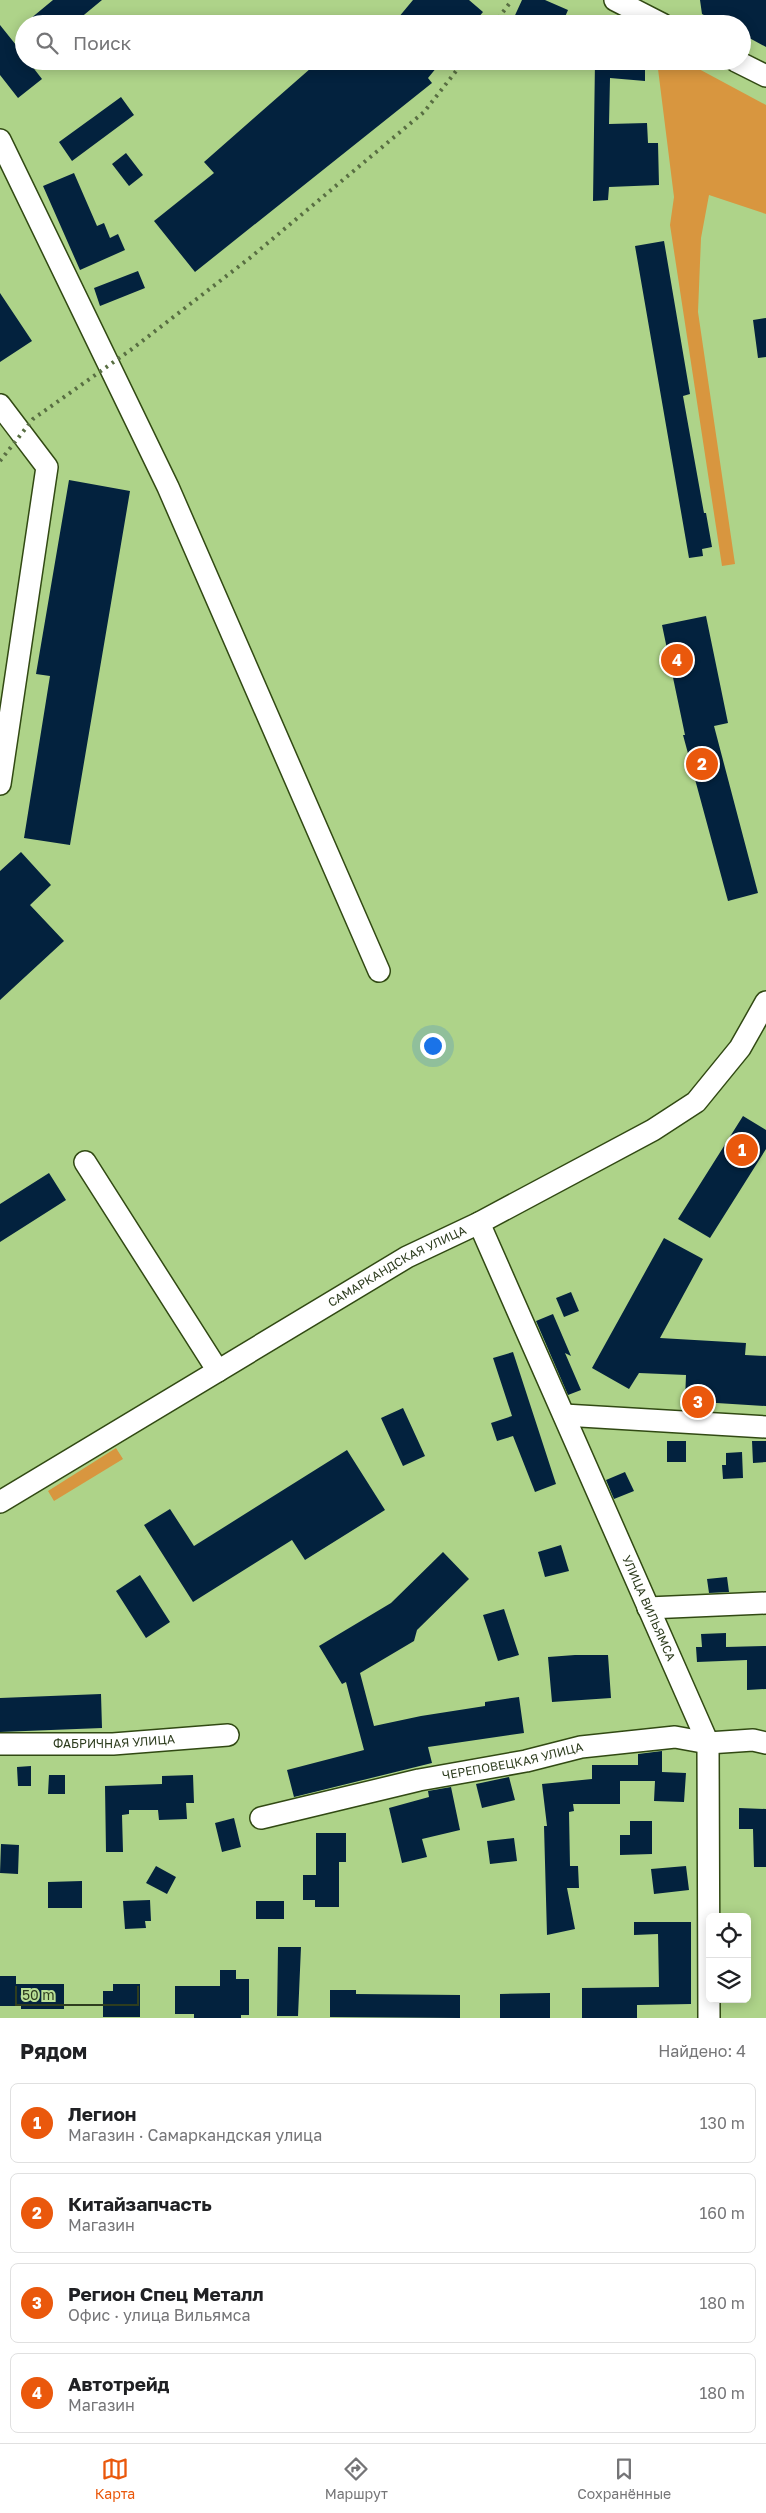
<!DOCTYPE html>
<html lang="ru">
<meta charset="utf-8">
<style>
:root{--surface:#fff;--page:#f2f2f2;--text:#202124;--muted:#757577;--line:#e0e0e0;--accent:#ea580c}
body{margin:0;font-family:"Golos Text",sans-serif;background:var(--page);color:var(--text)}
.controls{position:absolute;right:15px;bottom:15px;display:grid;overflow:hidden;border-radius:8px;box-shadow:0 2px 12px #0003}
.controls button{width:45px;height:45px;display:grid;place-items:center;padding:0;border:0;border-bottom:1px solid var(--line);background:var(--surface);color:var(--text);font:25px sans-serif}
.scale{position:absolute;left:15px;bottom:12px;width:124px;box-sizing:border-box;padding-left:5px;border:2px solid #2e3d1f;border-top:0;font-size:14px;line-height:18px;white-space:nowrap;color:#2e3d1f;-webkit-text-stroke:4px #bae096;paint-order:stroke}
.you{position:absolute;left:432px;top:1045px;width:18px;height:18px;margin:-12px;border:4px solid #fff;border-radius:50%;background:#1a73e8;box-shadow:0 0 0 8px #1a73e833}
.badge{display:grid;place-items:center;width:32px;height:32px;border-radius:50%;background:var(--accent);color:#fff;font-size:16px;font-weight:700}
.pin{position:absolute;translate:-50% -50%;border:2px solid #fff;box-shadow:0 1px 5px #0006}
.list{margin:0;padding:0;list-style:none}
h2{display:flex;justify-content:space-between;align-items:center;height:65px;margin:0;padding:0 20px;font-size:21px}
h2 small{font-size:16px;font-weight:400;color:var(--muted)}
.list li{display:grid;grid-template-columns:32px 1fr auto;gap:15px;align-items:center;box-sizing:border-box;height:80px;margin:0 10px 10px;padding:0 10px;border:1px solid var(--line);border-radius:8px}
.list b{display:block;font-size:19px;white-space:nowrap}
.list p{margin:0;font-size:16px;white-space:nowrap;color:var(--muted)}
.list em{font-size:16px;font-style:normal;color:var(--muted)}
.icon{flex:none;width:28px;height:28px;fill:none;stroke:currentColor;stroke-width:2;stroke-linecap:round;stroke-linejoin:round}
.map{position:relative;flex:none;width:766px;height:2018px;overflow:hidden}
.search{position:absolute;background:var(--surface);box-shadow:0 2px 12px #0003;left:15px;right:15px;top:15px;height:55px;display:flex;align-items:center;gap:12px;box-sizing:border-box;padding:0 18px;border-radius:28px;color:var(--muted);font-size:19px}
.sheet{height:425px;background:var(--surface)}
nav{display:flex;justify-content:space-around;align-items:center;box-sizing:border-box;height:70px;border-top:1px solid var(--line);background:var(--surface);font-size:14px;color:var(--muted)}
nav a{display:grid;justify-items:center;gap:2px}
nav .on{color:var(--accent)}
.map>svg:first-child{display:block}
.green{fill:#d8963f}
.building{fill:#03223e}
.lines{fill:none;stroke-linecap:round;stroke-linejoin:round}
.minor-casing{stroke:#314913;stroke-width:24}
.minor{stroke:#fff;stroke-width:21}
.rail{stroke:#586e42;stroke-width:4;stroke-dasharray:2.5 5;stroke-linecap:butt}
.labels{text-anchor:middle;stroke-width:5;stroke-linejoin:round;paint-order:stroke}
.street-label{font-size:12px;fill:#2e3d1f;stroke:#bae096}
</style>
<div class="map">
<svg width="766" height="2018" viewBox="0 0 766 2018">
<rect width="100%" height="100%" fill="#aed389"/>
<!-- green -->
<path class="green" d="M657,61H684L766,105V214L709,195L701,238L698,312L735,564L722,566L670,225L674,197Z
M116,1448L123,1459L54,1501L48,1491Z"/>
<!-- building -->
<path class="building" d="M53,0H102L73,24H24Z
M413,0H469L483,12L473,24H393Z
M522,0H545L568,10L562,24H511Z
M700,0H766V47L742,34V24H721L702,14Z
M0,25L24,55V61H28L42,79L18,98L0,75Z
M319,61H442L428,78L432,83L195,272L154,221L214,173L204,162Z
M595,61H645V81L610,78L609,124L647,123L648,143H658L659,185L609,187L608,200L593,201Z
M121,97L134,115L72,161L59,142Z
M126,153L143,175L129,186L112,164Z
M74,173L97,226L104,223L110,238L118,234L125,250L80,270L43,186Z
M664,241L690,394L683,396L704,513H706L712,547L702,549L703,556L689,558L635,246Z
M138,271L145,288L100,306L94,288Z
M0,293L32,341L0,362Z
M766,318V357L758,358L753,320Z
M69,480L130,491L70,845L24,838L50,676L36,674Z
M706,616L728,723L714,726L758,893L728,901L683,735H685L662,625Z
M21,852L51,885L30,905L64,941L0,1000V871Z
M743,1116L766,1130V1149L710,1238L678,1219Z
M49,1173L66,1200L0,1242V1204Z
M664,1238L703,1259L660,1338L746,1343L745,1355L766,1356V1406L685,1401L686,1375L639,1373L629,1389L592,1368Z
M571,1292L579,1311L564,1317L556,1298Z
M553,1314L571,1356L565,1353L581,1390L568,1395L536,1321Z
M513,1352L556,1484L535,1492L513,1436L497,1441L491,1423L512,1416L493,1358Z
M403,1408L425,1456L403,1466L381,1418Z
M667,1441H686V1462H667Z
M752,1441H766V1462L753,1463Z
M347,1450L385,1510L305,1560L292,1540L193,1602L144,1525L170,1509L194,1546Z
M742,1452L743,1478L723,1479L722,1465H726V1453Z
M625,1472L634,1491L614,1499L606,1480Z
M561,1545L569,1571L545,1577L538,1552Z
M443,1552L469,1579L417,1630L414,1641L360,1673L374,1726L421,1716L485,1706V1702L519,1697L524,1733L428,1747L432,1763L294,1797L287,1770L364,1750L346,1682L342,1684L319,1646L391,1603Z
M140,1575L170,1622L146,1638L116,1591Z
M727,1577L729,1592L709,1593L707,1579Z
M504,1609L519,1655L498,1661L483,1615Z
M726,1633V1647L766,1646V1689L747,1690V1660L697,1662L696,1647H702L701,1634Z
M575,1655H608L611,1698L552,1702L548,1657Z
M101,1694L102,1728L0,1732V1698Z
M662,1751V1772L686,1773L684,1802L654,1801L655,1781H620V1804H573L574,1811L569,1812L570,1866H578L579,1888H567L575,1929L547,1935L544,1826H547L542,1784L592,1779V1765H638V1754Z
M31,1766V1786H18L17,1767Z
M49,1775H65V1794H48Z
M193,1775L194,1803H186L187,1819L159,1820L158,1810H129V1814L122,1815L123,1852H106L105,1786L162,1784V1776Z
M509,1777L515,1800L482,1808L476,1784Z
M451,1787L460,1830L422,1839L427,1857L402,1863L389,1808L429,1797L428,1791Z
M739,1808L766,1809V1867H754L753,1829H739Z
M234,1818L241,1847L222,1852L215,1823Z
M630,1821H652V1854L620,1855V1835H630Z
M316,1833H346V1862H339V1907H315V1900H303V1875H316Z
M514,1838L517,1861L490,1864L487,1841Z
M1,1844L19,1845L18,1874L0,1873Z
M156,1866L176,1877L167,1894L146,1883Z
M686,1866L689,1890L654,1894L651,1869Z
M82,1881V1908H48V1882Z
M150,1900L151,1921H145L146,1928L125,1929L123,1901Z
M256,1901H284V1919H256Z
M634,1922H691V2004L637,2005V2018H582V1988L659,1987L658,1934L634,1935Z
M278,1947H301L298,2016H277Z
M220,1970H236V1979H249V2015H241V2018H194V2014H175V1986H220Z
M0,1976H16V1984H64V2009H21V2006H0Z
M113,1984H140V2017H103V1991H113Z
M330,1990H356V1994L460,1995V2018L330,2017Z
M550,1993V2018H500V1994Z"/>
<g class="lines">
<defs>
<g id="minor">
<path d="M615,0L662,24"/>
<path d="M736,61L766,76"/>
<path d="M0,140L168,487L379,971"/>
<path d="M0,405L47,467L0,784"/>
<path d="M85,1162L218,1371"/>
<path id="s1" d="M479,1223L708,1743L709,2018"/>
<path d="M564,1415L766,1427"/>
<path id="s2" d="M0,1502L407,1257L479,1223L653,1130L696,1102L740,1048L766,1002"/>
<path d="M648,1608L766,1603"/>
<path id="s3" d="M0,1744H113L228,1735"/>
<path id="s4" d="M261,1818L419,1780L526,1761L581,1747L675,1737L708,1743L753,1740L766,1743"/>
</g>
</defs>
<!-- minor casing -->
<use href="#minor" class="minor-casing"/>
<!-- minor -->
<use href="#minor" class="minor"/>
<!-- rail -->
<path class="rail" d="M494,24L512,0
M0,461L33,419L132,349L251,257L424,112L464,61"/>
</g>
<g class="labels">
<!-- street labels -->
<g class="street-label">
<text dy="4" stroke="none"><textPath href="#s2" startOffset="462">САМАРКАНДСКАЯ УЛИЦА</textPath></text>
<text dy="4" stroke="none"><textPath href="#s1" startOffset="421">УЛИЦА ВИЛЬЯМСА</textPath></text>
<text dy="4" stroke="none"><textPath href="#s3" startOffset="114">ФАБРИЧНАЯ УЛИЦА</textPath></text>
<text dy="4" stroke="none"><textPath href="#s4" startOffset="258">ЧЕРЕПОВЕЦКАЯ УЛИЦА</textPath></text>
</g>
</g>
</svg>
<div class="controls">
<button><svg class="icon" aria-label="locate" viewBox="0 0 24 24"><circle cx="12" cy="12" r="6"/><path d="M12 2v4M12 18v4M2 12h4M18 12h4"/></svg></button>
<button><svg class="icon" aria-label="layers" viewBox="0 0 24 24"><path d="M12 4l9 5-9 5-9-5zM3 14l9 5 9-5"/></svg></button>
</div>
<div class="scale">50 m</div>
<div class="you"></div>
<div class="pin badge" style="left:742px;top:1150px">1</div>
<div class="pin badge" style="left:702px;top:764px">2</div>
<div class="pin badge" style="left:698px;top:1402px">3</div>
<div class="pin badge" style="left:677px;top:660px">4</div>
<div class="search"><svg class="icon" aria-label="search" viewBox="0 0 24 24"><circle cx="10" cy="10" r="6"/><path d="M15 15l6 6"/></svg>Поиск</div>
</div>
<section class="sheet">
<h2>Рядом<small>Найдено: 4</small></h2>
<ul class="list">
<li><span class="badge">1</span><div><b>Легион</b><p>Магазин · Самаркандская улица</p></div><em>130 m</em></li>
<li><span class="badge">2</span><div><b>Китайзапчасть</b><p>Магазин</p></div><em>160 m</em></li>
<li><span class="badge">3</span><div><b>Регион Спец Металл</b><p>Офис · улица Вильямса</p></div><em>180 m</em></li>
<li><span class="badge">4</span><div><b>Автотрейд</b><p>Магазин</p></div><em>180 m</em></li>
</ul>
</section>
<nav>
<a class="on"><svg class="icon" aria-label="map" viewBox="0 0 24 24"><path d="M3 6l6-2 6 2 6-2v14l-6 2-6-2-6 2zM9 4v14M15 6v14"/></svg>Карта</a>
<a><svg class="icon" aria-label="directions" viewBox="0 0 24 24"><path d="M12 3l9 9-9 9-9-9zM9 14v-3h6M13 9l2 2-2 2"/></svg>Маршрут</a>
<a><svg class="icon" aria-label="saved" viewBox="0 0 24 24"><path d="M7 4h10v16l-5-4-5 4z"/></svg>Сохранённые</a>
</nav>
